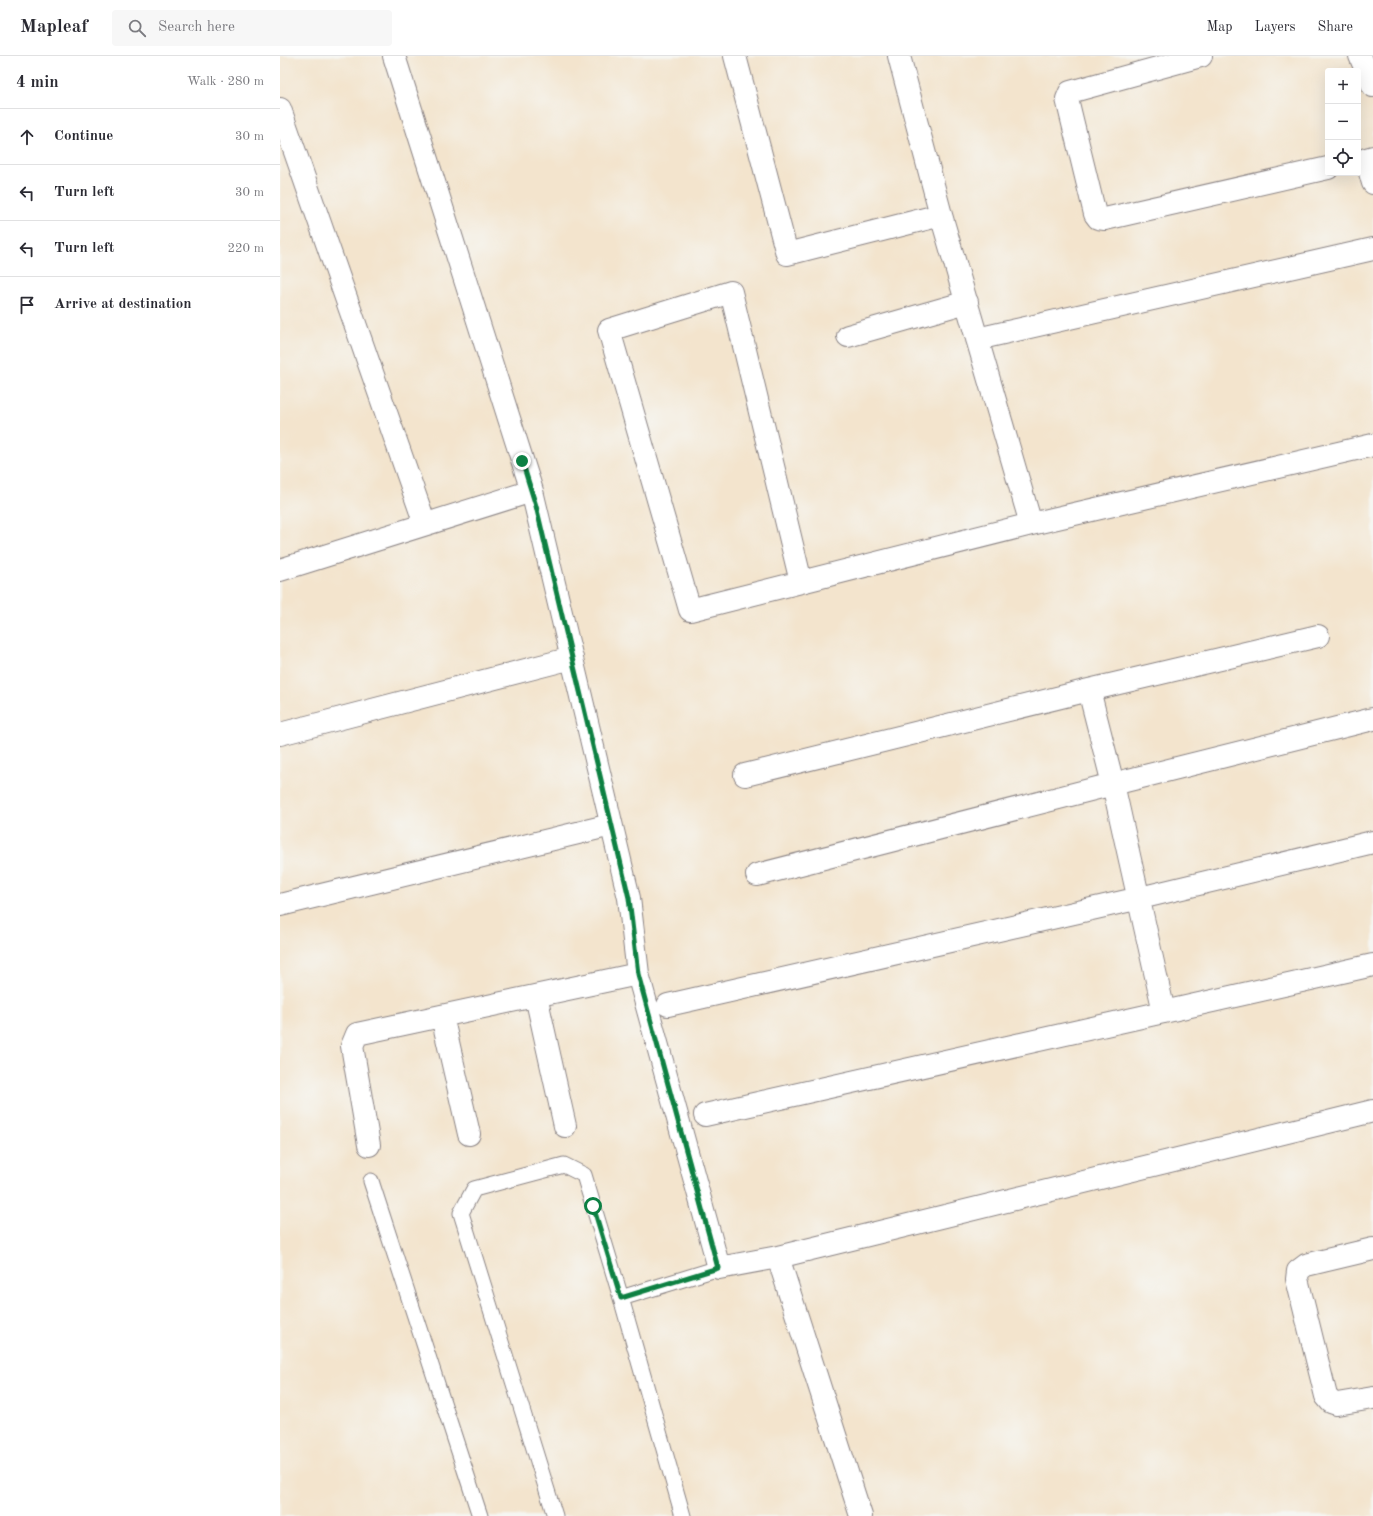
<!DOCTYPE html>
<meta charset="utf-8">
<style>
:root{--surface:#fff;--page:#f7f7f7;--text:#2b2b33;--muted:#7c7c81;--line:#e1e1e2}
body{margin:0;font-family:"Old Standard TT",serif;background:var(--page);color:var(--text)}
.controls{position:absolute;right:12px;top:12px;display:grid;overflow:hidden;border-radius:4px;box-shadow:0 4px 16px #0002}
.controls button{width:36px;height:36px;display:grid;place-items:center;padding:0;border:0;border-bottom:1px solid var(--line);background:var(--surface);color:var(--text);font:20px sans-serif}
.stop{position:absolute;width:12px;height:12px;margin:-9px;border:3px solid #0b8043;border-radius:50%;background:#fff}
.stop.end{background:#0b8043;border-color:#fff;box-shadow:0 1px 4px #0008}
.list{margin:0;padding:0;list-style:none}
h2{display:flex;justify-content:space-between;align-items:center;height:52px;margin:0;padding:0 16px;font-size:17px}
h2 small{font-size:13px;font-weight:400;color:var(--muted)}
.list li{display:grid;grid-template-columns:26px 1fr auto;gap:12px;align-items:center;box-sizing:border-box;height:56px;padding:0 16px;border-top:1px solid var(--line)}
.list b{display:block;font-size:15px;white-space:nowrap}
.list em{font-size:13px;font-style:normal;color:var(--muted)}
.icon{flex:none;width:22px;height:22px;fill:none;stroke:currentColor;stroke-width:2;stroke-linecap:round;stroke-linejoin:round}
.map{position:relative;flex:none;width:1093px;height:1460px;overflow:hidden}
header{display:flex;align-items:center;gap:24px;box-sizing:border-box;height:56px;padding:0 20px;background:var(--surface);border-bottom:1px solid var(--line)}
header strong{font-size:19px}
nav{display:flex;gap:22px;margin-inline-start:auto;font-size:14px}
.search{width:280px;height:36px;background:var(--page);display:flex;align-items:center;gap:10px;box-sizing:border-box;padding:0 14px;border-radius:4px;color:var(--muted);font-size:15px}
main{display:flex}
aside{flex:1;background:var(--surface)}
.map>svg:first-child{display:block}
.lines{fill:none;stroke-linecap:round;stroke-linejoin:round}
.service-casing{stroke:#8a8384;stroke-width:17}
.minor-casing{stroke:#8a8384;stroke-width:24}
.tertiary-casing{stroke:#8a8384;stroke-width:24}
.service{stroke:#fff;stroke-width:15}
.minor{stroke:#fff;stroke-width:22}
.tertiary{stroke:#fff;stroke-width:22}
.route{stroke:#0b8043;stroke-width:5}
</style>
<header>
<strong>Mapleaf</strong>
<div class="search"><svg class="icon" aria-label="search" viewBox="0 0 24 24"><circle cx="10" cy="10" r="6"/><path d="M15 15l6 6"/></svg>Search here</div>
<nav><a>Map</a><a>Layers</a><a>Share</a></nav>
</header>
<main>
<aside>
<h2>4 min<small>Walk · 280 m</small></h2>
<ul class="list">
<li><svg class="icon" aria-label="ahead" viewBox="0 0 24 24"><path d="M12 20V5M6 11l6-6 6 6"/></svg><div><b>Continue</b></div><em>30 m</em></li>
<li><svg class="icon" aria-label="left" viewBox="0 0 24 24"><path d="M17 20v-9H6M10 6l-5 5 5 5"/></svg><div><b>Turn left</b></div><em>30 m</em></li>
<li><svg class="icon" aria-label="left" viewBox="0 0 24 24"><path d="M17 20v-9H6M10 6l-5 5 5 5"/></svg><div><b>Turn left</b></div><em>220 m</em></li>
<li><svg class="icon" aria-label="arrive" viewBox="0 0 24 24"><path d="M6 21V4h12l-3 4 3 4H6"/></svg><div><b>Arrive at destination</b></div></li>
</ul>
</aside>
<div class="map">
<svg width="1093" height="1460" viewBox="0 0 1093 1460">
<rect width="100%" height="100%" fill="#f6f6f2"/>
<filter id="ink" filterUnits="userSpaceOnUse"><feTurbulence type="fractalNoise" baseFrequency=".025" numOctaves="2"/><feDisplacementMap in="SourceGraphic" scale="8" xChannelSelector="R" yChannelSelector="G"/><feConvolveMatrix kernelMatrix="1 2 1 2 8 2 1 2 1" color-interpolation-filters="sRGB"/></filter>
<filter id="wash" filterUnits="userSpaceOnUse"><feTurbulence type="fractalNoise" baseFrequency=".012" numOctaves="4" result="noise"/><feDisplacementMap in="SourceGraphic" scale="16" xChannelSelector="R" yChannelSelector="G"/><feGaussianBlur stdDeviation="0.9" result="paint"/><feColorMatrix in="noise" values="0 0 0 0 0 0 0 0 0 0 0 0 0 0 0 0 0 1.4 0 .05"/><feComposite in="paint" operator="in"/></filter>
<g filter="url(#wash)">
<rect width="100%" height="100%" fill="#f3e4cd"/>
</g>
<g filter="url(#ink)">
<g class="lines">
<defs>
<path id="service" d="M91,1125L200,1460
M341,1242L439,1212
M275,1460L181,1157L194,1133L284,1109L304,1119L341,1242L403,1460"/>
<path id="minor" d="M455,0L507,198L661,159
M619,0L661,159L751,468L1093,389
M921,0L790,36L787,43L815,158L818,162L825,163L1048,112
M0,53L145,468
M1093,101L1086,103L1093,127
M568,280L687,246
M697,283L1093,193
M252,435L349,842L358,918L439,1212L498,1201L581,1460
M0,514L252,435L114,0
M521,526L451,236L329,274L410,554L751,468
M809,634L1038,580
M0,678L292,602
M465,719L809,634L833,728L477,819
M0,849L331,769
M256,940L285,1070
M388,949L860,842L1093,786
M884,956L833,728L1093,663
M162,960L189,1078
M425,1059L1093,909
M89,1089L72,990L77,978L358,918
M1093,1193L1026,1209L1018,1215L1017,1223L1046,1340L1051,1346L1057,1348L1093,1342
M498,1201L1093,1055"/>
<path id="tertiary" d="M1080,0L1093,30"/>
</defs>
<!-- service casing -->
<use href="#service" class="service-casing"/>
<!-- minor casing -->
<use href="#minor" class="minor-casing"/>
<!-- tertiary casing -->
<use href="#tertiary" class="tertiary-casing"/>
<!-- service -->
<use href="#service" class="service"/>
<!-- minor -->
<use href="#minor" class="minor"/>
<!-- tertiary -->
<use href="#tertiary" class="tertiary"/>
</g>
</g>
<g class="lines" filter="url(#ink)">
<!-- route -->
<path class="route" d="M242,405L256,450L349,842L358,918L438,1212L341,1242L313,1150"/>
</g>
</svg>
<div class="controls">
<button>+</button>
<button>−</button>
<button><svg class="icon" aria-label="locate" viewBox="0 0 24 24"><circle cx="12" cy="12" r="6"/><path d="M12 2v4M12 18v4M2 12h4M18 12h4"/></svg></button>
</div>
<div class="stop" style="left:313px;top:1150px"></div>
<div class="stop end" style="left:242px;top:405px"></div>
</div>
</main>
